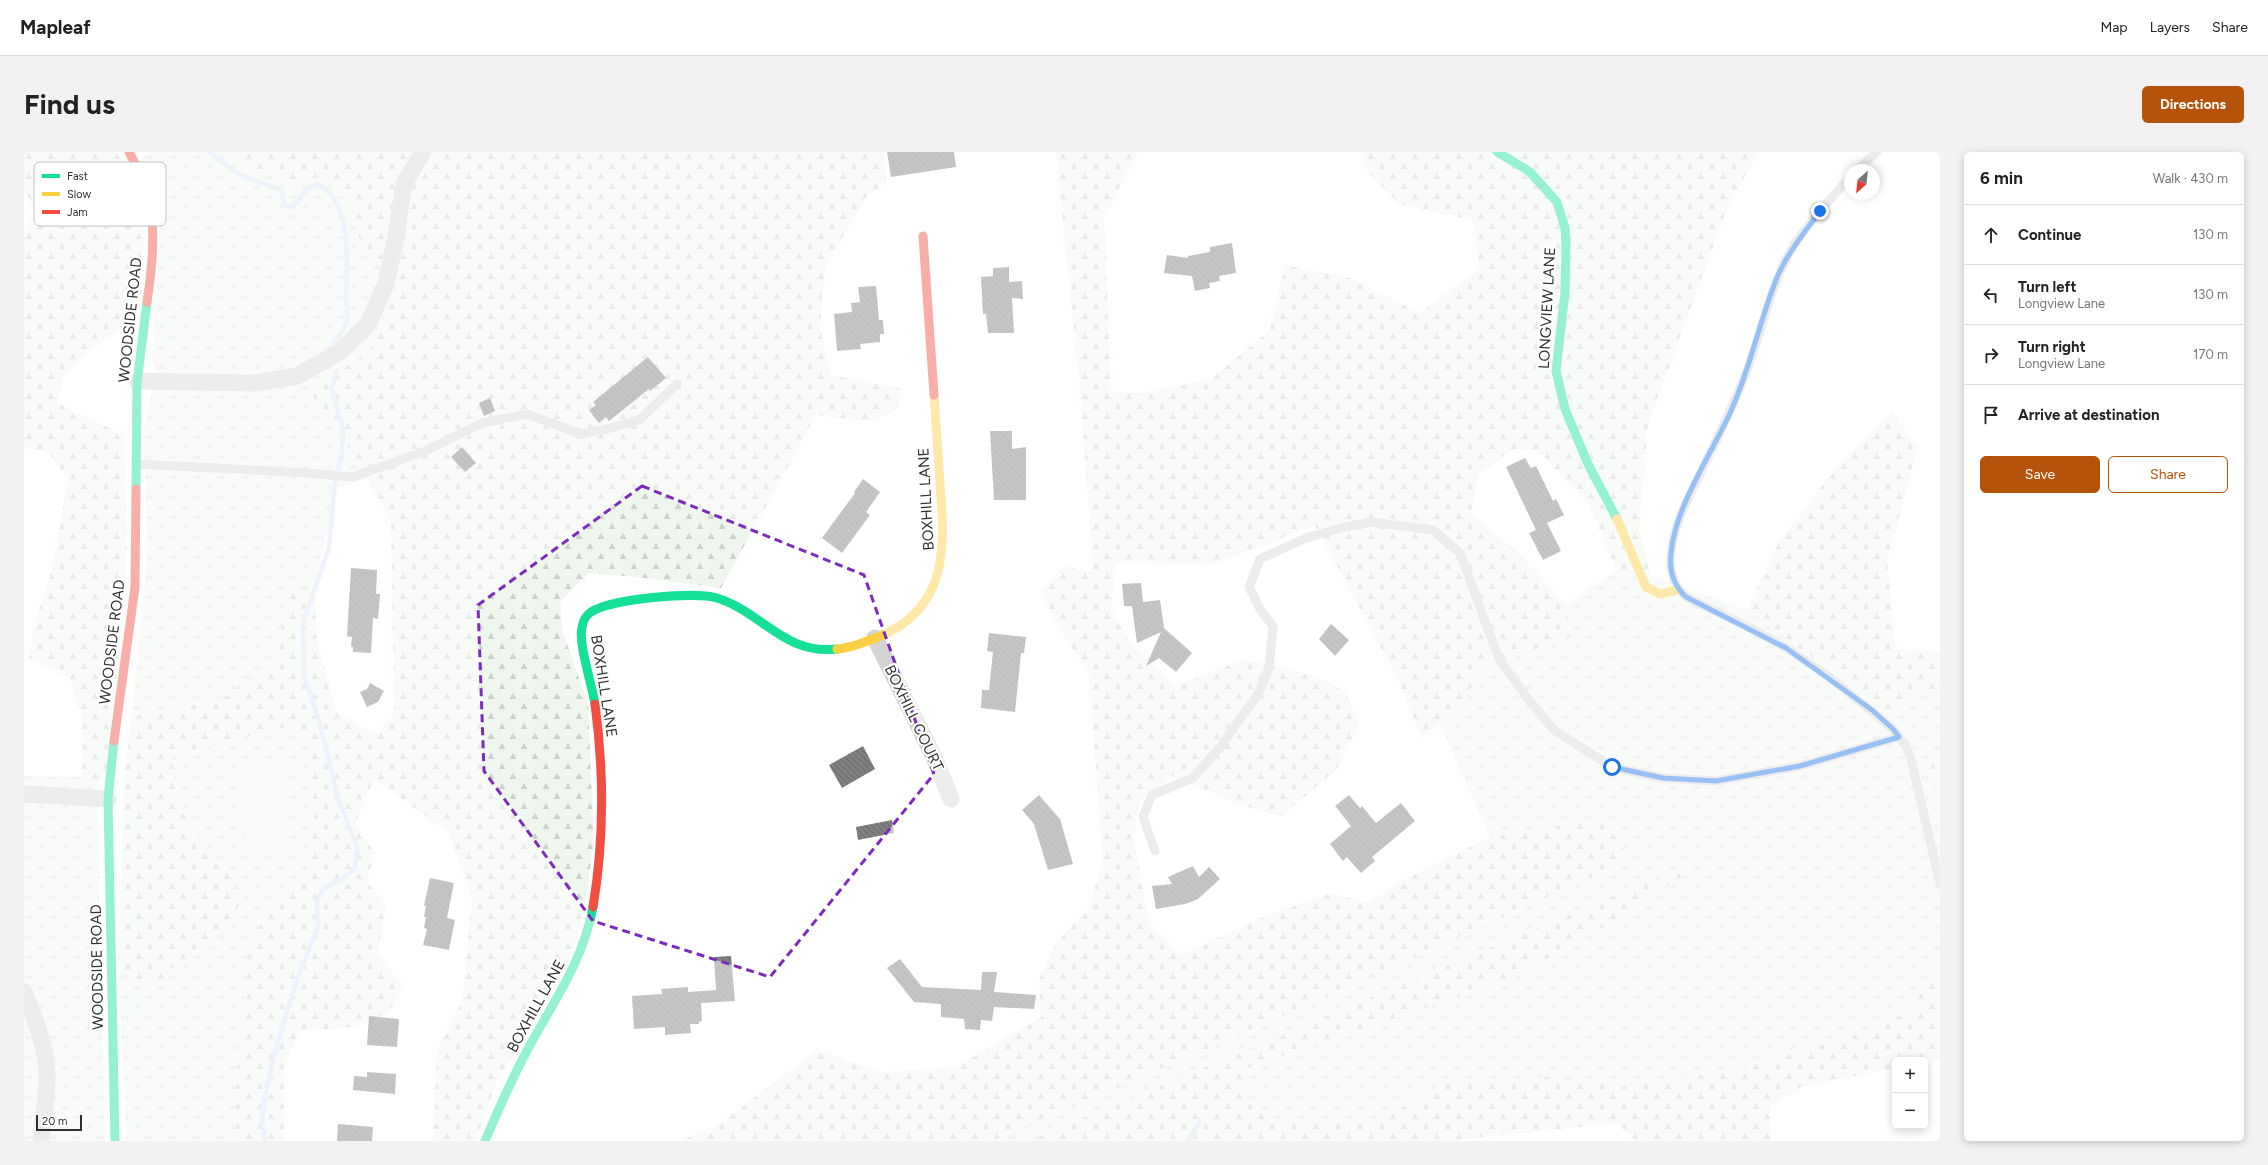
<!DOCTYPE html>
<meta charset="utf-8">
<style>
:root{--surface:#fff;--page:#f2f2f2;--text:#222;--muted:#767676;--line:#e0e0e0;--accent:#b45309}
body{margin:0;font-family:Figtree,sans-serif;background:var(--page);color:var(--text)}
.controls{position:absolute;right:12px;bottom:12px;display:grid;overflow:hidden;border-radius:6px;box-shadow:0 2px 10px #0003}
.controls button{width:36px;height:36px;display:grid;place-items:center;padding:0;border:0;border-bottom:1px solid var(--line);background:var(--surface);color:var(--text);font:20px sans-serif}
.compass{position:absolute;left:1820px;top:12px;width:36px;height:36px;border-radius:50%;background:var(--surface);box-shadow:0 2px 10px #0003;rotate:207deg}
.scale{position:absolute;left:12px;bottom:10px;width:46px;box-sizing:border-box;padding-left:4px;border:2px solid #303030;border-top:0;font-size:11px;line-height:14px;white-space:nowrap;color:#303030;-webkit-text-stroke:3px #fff;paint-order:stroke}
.stop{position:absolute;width:12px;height:12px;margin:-9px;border:3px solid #1a73e8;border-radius:50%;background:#fff}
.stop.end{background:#1a73e8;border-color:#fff;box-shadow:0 1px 4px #0008}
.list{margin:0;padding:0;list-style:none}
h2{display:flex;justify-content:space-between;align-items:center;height:52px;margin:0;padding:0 16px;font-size:17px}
h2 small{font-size:13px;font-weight:400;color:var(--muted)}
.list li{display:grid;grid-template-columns:26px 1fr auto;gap:12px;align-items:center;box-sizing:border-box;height:60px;padding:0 16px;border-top:1px solid var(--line)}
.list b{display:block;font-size:15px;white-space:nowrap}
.list p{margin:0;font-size:13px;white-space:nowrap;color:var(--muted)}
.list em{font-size:13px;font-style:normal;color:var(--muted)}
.actions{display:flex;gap:8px;padding:12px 16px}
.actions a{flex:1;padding:9px 0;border:1px solid var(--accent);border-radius:6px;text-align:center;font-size:14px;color:var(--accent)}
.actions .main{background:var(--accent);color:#fff}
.icon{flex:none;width:22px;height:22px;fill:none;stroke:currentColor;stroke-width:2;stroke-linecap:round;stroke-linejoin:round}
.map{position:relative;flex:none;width:1916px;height:989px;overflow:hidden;border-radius:6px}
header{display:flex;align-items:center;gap:24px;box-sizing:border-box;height:56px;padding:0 20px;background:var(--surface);border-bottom:1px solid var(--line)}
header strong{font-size:19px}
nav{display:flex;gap:22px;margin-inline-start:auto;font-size:14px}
.intro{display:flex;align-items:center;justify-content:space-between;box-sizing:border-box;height:96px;padding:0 24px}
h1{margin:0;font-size:28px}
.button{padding:10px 18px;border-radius:6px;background:var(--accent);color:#fff;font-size:14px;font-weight:700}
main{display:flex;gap:24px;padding:0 24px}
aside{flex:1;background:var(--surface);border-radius:6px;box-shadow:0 2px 10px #0003}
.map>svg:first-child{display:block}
.grass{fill:url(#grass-tufts)}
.forest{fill:url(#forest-firs)}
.green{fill:#eff6ed}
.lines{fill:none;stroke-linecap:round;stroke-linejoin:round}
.stream{stroke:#d9e3f3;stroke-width:4.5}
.building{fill:url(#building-back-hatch)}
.lane{stroke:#d4d4d4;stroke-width:9}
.street{stroke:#d4d4d4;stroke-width:17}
.fast{stroke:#16e098;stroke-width:9}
.slow{stroke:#ffcf43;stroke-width:9}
.jam{stroke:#f24e42;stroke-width:9}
.route{stroke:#1a73e8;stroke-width:5}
.marked{fill:none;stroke:#7b2cbf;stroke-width:3;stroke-dasharray:8 5;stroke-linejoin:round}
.labels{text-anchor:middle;stroke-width:4;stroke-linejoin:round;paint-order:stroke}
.street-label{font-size:15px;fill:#303030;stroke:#fff}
.key{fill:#fff;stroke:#c1c1c1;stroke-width:1}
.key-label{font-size:11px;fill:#303030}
</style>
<header>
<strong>Mapleaf</strong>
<nav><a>Map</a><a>Layers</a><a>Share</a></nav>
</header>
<div class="intro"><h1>Find us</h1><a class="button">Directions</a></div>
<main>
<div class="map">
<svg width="1916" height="989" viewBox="0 0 1916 989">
<defs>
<pattern id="grass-tufts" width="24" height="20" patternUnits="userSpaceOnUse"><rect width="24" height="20" fill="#eff6ed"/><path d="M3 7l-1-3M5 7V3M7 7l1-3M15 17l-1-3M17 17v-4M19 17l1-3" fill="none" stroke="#cdd3cc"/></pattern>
<pattern id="forest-firs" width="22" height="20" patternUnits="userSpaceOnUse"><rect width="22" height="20" fill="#eff6ed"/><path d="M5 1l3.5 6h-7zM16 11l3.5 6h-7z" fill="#cdd3cc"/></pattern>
<pattern id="building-back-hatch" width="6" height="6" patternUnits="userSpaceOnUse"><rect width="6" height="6" fill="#7f7f7f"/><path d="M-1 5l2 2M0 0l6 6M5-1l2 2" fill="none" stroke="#686868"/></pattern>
</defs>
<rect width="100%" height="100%" fill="#fff"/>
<!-- grass -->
<path class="grass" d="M125,0H196L268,32L293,25L324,42L339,101L377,120L346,198L286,240L321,290L342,326L313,337L290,434L267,438L249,508L198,547L108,564L124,393L119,285L132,219L128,205L137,54L117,4Z
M1593,418L1627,423L1723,458L1860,558L1916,534V602L1907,613L1916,687V808L1888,856L1854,876L1720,916L1599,935L1531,923L1487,932L1427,928L1356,967L1248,972L1218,942L1224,917L1489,826L1620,751L1666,719L1656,716L1005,989H968L1260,864L1578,666L1466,685L1416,571L1438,554L1457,517L1546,484L1541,452Z
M266,574L287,587L290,679L283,713L249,753L214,909L209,989H103L94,820L136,833L145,817L187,794L209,726L175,688L152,647L148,605Z
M0,624L58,625L73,634L81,989H0Z"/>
<!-- forest -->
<path class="forest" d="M0,0H92L111,24L120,82L113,168L73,193L38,227L33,251L100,283L103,394L86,616L73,634L58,625L59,568L45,526L5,506L11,472L30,409L44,327L24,300L0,296V82L11,61L0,36Z
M196,0H860L862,31L843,44L801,115L796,175L807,223L878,237L872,258L845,269L792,263L697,436L612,425L565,421L536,450L538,477L564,552L570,691L558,771L542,817L473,929L452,989H409L413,898L438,849L448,747L425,681L350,627L331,672L351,701L343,729L362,755L353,803L380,834C375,842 371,852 365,858C344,878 303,877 276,878L260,915V989H209L214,909L226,789L249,753L283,713L290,679L287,587L266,574L148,605L152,647L175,688L209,726L220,746L187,794L145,817L136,834L94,820L101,615L108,564L198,547L249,508L267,438L290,434L293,488L312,559L352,583L370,560L367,368L321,290L286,240L346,198L377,120L339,101L324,42L293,25L268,32Z
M1032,0H1114L1080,66L1087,239L1116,241L1187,227L1246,178L1261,113L1326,126L1396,161L1456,116L1448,68L1375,52L1338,14L1341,0H1734L1703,57L1624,273L1615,377L1627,423L1593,418L1565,353L1515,299L1489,297L1455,322L1447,363L1496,402L1541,452L1547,484L1457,517L1438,554L1398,586L1372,524L1291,373L1189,412L1092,411L1087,457L1107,492L1152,534L1220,507L1291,524L1322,540L1335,573L1312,618L1256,665L1212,651L1148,624L1115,650L1110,689L1125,770L1157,803L1234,767L1307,741L1344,751L1378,729L1466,685L1578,666L1607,707L1260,864L968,989H656L695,972L794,898L856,920L930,916L1017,865L1015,828L1031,793L1064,756L1079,710L1065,522L1030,468L1018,440L1040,414L1069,420L1056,237Z
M1868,259L1894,296L1863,408L1872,497L1916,499V534L1860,558L1723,458L1754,392L1810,318Z
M1916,602V687L1907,613Z
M1656,716L1666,719L1620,751L1489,826L1225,916L1218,942L1248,972L1356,967L1427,928L1487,932L1531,923L1599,935L1720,916L1854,876L1888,856L1916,808V908L1901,910V908H1871V916L1777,935L1746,954V989H1610L1594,971L1425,989H1005Z"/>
<!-- green -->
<path class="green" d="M261,612L265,696L222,698L217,614Z"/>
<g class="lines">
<!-- stream -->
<path class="stream" d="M185,0L216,23L257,38L261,53L269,55L283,37L294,32C329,52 323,110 322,144C322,152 325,165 322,172C320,178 314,184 310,190
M241,989L238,968L241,944L250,903L272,830L294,774L293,749L299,737L320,726L331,716L333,695L314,646L296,572L280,523L279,471L305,396L311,330L318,302L319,277L308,238L312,219
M1164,989L1176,969"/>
</g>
<!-- building -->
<path class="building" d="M863,0H930L932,15L867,25Z
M1208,91L1212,121L1195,124L1196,129L1185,131L1186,136L1171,139L1168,124L1140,121L1143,103L1164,106V104L1186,100V95Z
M985,115V130L998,129L999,147L988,146L990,181H964L962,162H959L957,125L969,124V116Z
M852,134L855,168H859L860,182H856V190L836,192L837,197L813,199L810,162L828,160L827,151L836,150L834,135Z
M624,205L642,226L626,239L625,237L585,269L582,265L575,271L565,258L572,253L569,250Z
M466,246L471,259L460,264L455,251Z
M966,279H988V297L1002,295V348H970Z
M438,295L452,311L441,320L427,305Z
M1501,306L1507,316L1512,314L1529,349L1532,347L1540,363L1523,371L1537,399L1519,408L1505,381L1512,378L1482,315Z
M839,327L856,340L842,360L846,363L818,401L798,386L831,341L830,340Z
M327,416L353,418L352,442H356L354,467L349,466L347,501L329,500V495H327L328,485L323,484Z
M1117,431L1119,450L1136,448L1140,476L1168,501L1152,520L1135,506L1122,514L1137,480L1113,491L1108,454H1100L1098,432Z
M1307,472L1325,488L1311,504L1295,487Z
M965,481L1002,485L1000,501H997L991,560L957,556L958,538H965L969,500L963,499Z
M346,531L360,539L354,550L343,555L336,540L343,537Z
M839,594L851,617L818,636L805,613Z
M1015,643L1036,667L1049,712L1024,718L1010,672L998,658Z
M1325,643L1336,656L1338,654L1352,671L1377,651L1391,669L1348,705L1351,709L1337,721L1323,705L1319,709L1306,692L1327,674L1311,654Z
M868,668L870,681L834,688L832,675Z
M1169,714L1175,725L1185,715L1196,727L1174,747L1161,752L1132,757L1128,734L1148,732L1144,725Z
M406,726L430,731L423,766L431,768L425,798L399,793L403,777L400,776L402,765H400L402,754H400Z
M707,804L711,849L677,851L678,869L675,870V872H666L667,881L641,883V875L610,877L608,844L638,842L637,837L664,835V840L692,838L690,805Z
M876,807L898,835L957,838L958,820H973L970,840L1012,843L1010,857L970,855L968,869L957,868L956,878L941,877L940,867L917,865V852L890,850L863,816Z
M345,864L375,867L373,895L343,893Z
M343,920L372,922L371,942L329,938L330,924L343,925Z
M314,972L349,975L348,989H313Z"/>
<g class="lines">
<!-- lane -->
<path class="lane" d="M1833,18L1853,0
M1826,25C1807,47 1786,68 1770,93C1745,134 1738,182 1720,226C1708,256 1694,285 1680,314C1667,341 1650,370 1647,401C1645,418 1649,433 1662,445L1728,477L1762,496L1804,524L1869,577L1882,594L1887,607L1916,732
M112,312L284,321L328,325L399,300L458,271L503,262L557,282L583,277L615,268L653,232
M1131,699L1119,665L1128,643L1169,626L1197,594L1234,542L1245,516L1249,474L1237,459L1225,435L1236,407L1282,386L1321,375L1347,370L1409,378L1436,401L1475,507L1504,547L1530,578L1588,615L1639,626L1692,629L1776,614L1875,585"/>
<!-- street -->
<path class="street" d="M113,229L230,231L273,224L317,199L344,172L362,132L372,85L380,32L399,0
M851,486L910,605L927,647
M0,642L84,647
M0,840C11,866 23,896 23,925C23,946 19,968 17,989"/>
<!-- fast -->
<path class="fast" d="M1473,0L1505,19L1533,50L1541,76L1542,92L1541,140L1532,219L1541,257L1564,312L1593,367
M112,337L113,231L123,150
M571,552C568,532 554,492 558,475C559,469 562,463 567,460C587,447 671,439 693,446C738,460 760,503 813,497
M90,589L84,647L91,989
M461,989C475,956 489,924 506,893C531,848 560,806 569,755"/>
<!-- slow -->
<path class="slow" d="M1593,367L1622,435L1636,442L1654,438
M813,497C828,496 840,490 854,485C925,457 921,395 916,331C914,301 912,272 910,243"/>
<!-- jam -->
<path class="jam" d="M105,0C109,8 114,16 118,25C134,63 129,111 123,150
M899,84L910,243
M90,589L111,435L112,337
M569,755C580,689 580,619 571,552"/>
</g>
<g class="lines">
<!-- route -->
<path class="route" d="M1588,615L1639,626L1692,629L1776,614L1875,585L1869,577L1848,558L1762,496L1662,445C1649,433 1645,418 1647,401C1651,355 1688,301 1707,259C1726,217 1735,171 1752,128C1762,103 1780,81 1796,59"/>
</g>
<!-- marked area -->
<path d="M0 0H1916V989H0ZM618,334L840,423L910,622L746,825L569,769L460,619L454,453Z" fill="#fff" fill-opacity=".55" fill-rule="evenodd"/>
<path class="marked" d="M618,334L840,423L910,622L746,825L569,769L460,619L454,453Z"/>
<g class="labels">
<!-- street labels -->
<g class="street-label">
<text transform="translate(1523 156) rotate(-87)" y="5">LONGVIEW LANE</text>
<text transform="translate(106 168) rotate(-84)" y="5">WOODSIDE ROAD</text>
<text transform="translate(902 347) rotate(-93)" y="5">BOXHILL LANE</text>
<text transform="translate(88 490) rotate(-83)" y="5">WOODSIDE ROAD</text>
<text transform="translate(580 534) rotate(81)" y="5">BOXHILL LANE</text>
<text transform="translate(890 566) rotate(64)" y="5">BOXHILL COURT</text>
<text transform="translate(73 815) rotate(-91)" y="5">WOODSIDE ROAD</text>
<text transform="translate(512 854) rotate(-61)" y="5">BOXHILL LANE</text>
</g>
</g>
<!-- legend -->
<rect x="10" y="10" width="132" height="64" rx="6" class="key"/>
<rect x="18" y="22" width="18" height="4" fill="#16e098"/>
<rect x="18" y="40" width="18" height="4" fill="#ffcf43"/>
<rect x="18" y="58" width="18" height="4" fill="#f24e42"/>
<g class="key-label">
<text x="43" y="28">Fast</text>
<text x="43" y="46">Slow</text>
<text x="43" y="64">Jam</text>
</g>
</svg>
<div class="controls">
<button>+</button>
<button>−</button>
</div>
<svg class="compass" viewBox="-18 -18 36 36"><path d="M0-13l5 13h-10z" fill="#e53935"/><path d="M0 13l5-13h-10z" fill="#767676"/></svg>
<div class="scale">20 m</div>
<div class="stop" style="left:1588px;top:615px"></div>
<div class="stop end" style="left:1796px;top:59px"></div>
</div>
<aside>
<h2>6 min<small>Walk · 430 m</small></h2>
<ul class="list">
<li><svg class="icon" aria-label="ahead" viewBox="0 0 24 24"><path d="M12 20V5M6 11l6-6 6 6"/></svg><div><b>Continue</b></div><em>130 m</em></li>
<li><svg class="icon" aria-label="left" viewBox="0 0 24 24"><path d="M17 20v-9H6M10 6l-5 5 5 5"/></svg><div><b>Turn left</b><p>Longview Lane</p></div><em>130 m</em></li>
<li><svg class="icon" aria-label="right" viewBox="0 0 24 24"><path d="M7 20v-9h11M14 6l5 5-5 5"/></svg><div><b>Turn right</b><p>Longview Lane</p></div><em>170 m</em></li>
<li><svg class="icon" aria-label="arrive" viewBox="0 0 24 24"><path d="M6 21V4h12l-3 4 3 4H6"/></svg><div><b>Arrive at destination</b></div></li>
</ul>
<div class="actions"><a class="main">Save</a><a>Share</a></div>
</aside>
</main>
